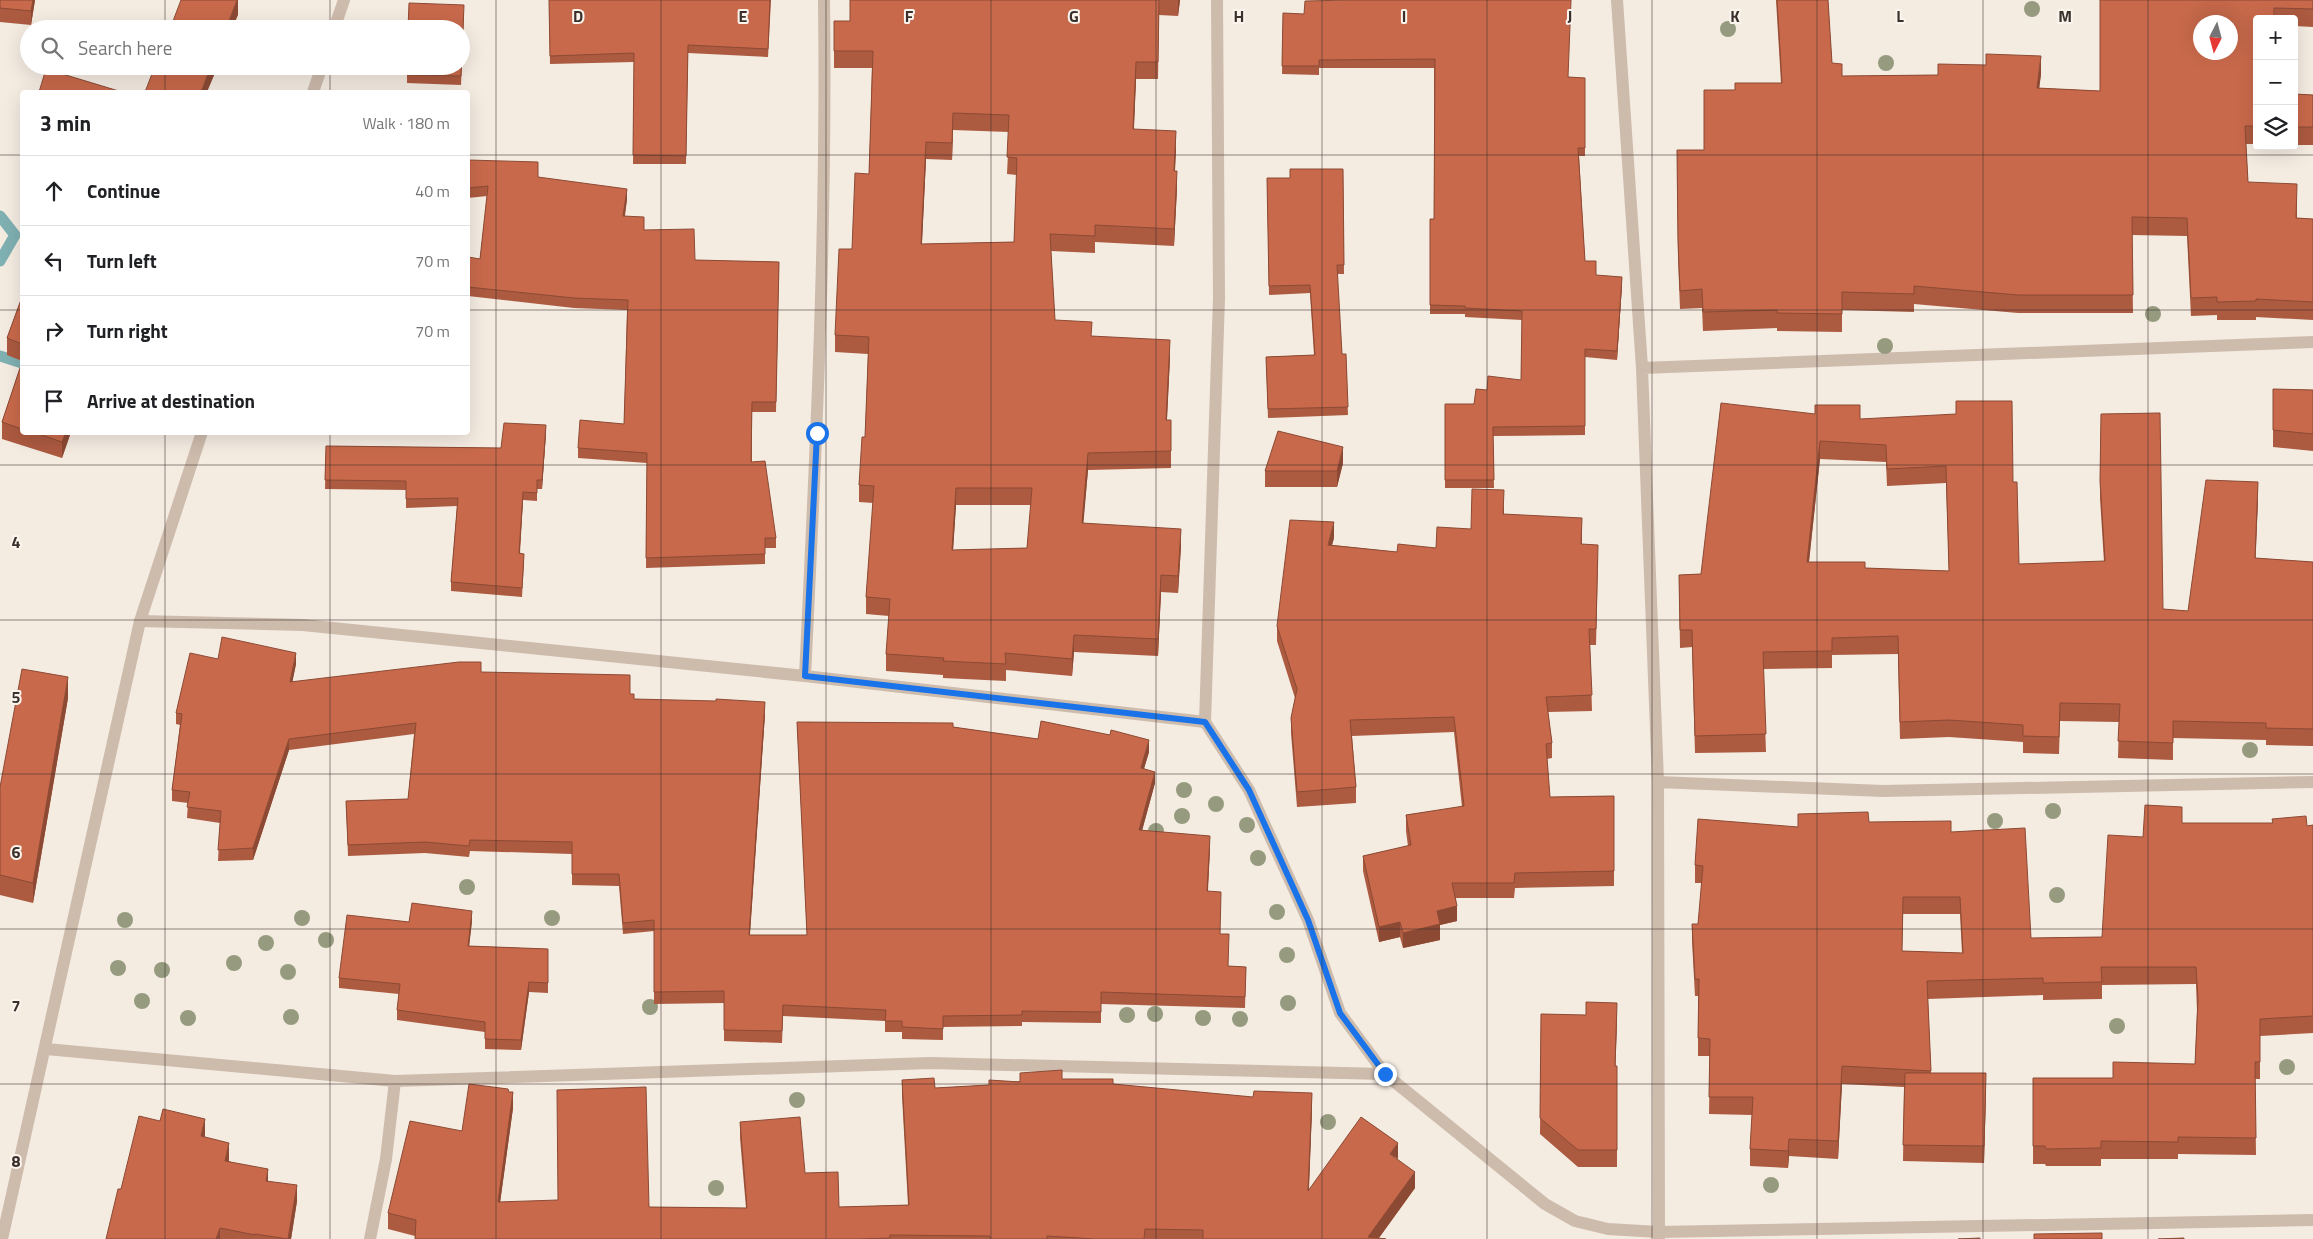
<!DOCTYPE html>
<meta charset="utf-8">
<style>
:root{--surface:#fff;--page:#f6f6f6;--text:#202124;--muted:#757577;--line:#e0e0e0}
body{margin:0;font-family:"Titillium Web",sans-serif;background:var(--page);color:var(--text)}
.controls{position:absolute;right:15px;top:15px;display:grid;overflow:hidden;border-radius:5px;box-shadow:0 5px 20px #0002}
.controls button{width:45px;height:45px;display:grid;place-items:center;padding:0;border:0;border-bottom:1px solid var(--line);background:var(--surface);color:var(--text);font:25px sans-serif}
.compass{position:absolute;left:2193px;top:15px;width:45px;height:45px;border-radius:50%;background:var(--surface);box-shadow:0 5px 20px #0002;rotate:186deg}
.stop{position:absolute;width:15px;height:15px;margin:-11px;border:4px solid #1a73e8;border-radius:50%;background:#fff}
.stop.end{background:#1a73e8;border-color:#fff;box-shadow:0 1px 5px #0008}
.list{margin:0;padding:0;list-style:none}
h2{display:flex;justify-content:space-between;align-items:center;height:65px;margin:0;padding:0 20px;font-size:21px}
h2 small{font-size:16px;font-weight:400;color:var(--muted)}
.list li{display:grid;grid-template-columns:32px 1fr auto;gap:15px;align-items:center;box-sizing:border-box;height:70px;padding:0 20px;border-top:1px solid var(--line)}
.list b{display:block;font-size:19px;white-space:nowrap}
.list em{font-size:16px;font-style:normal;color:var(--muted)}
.icon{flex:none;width:28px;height:28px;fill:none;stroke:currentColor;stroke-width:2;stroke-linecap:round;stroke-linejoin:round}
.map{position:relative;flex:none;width:2313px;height:1239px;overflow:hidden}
.search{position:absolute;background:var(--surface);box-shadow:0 5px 20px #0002;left:20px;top:20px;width:450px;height:55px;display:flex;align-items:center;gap:12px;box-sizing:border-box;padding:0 18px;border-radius:28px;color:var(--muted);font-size:19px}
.panel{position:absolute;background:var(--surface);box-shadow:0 5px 20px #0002;left:20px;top:90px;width:450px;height:345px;border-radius:5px}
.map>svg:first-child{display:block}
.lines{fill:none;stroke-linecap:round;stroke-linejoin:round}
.stream{stroke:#7fb0b2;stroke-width:11}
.minor{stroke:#cdbbac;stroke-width:12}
.tertiary{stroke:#cdbbac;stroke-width:12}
.tree{fill:#969b7f}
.wall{fill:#ac5a40;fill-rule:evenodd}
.shaded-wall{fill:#8c4a34}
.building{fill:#c8694b;stroke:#8c4a34;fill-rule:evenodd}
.route{stroke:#1a73e8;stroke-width:6}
.grid{fill:none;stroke:#3b302b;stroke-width:1;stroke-opacity:0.55}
.grid-label{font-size:16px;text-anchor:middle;font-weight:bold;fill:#3b302b;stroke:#fbf5ee;stroke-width:4;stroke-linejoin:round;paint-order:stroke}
</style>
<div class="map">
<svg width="2313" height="1239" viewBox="0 0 2313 1239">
<rect width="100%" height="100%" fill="#f4ebe1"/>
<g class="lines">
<!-- stream -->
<path class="stream" d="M0,216L15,235L0,261
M0,356L22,363"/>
<!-- minor -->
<path class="minor" d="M1617,0L1642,368L1658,782L1659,1239
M1642,368L2313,342
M140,621L303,625L805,676L1205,722L1249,790L1308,920L1340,1013L1385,1074L1545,1204L1575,1221L1608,1229L1658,1232L2313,1220
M805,676C816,451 827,225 824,0
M1205,722L1219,298L1217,0
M1658,782L1883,791L2313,782
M46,1049L395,1081L930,1063L1385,1074
M370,1239L386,1159L395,1081"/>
<!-- tertiary -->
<path class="tertiary" d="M334,29L344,0
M313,92L322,66
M2,1239L140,621L202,432"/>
</g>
<!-- trees -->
<g class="tree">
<circle cx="2032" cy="9" r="8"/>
<circle cx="1728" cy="29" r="8"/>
<circle cx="1886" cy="63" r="8"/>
<circle cx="2153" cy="314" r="8"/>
<circle cx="1885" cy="346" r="8"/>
<circle cx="2250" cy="750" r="8"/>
<circle cx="1184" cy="790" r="8"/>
<circle cx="1216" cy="804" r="8"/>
<circle cx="2053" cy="811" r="8"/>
<circle cx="1182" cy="816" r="8"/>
<circle cx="1995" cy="821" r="8"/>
<circle cx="1247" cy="825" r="8"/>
<circle cx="1156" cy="831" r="8"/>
<circle cx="1258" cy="858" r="8"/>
<circle cx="467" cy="887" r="8"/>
<circle cx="2057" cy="895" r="8"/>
<circle cx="1277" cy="912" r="8"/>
<circle cx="302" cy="918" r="8"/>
<circle cx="552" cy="918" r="8"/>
<circle cx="125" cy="920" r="8"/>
<circle cx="326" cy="940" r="8"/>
<circle cx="266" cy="943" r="8"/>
<circle cx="1287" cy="955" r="8"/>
<circle cx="234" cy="963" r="8"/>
<circle cx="118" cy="968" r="8"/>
<circle cx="162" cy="970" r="8"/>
<circle cx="288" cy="972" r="8"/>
<circle cx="142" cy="1001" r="8"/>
<circle cx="1288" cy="1003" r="8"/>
<circle cx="650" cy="1007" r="8"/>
<circle cx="1155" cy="1014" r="8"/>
<circle cx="1127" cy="1015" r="8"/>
<circle cx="291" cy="1017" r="8"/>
<circle cx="188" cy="1018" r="8"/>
<circle cx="1203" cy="1018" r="8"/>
<circle cx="1240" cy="1019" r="8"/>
<circle cx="2117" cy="1026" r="8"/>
<circle cx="2287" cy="1067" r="8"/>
<circle cx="797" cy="1100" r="8"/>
<circle cx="1328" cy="1122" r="8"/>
<circle cx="1771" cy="1185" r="8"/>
<circle cx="716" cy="1188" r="8"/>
</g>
<!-- wall -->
<path class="wall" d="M0,0H35L31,25L0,22Z
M549,0H771L768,57L688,53L686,164H633L634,62L550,64Z
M850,0H1180L1178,16L1159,15L1158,79H1136L1134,129L1176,148L1175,171L1177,188L1174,246L1095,242V253L1051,251L1055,320L1092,336L1170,357L1167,420H1171V468L1088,470L1083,523L1181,546L1178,593L1161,592L1158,656L1074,652L1072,676L1006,670V681L943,678V675L886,671V654L889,616L866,614V597L873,503L859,502V485L865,437L868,354L835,352V335L852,249L869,174L872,68H834V21H850ZM953,130L1009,132L1007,174L1017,175L1014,242L922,244L926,159L952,160ZM956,505H1031L1027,548L953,550Z
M1776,0H1828L1832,63L1842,76L2041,74L2039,88L2100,91V0H2313V27L2294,26V19H2257V144H2246L2248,182L2297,202V218L2313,219V320L2256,317V320H2217V315L2191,316L2187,236L2132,235L2133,313H2018L1914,304V312L1842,310V332L1777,331V328L1703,331L1702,308L1680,309L1678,258L1677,150H1704L1735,90L1781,83Z
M464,13L461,85L407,83V66Z
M1283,13L1568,77L1585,78V156H1579L1585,261L1596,275L1622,285L1617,360L1585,357V435L1493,436L1494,488H1445V404H1474L1487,390L1521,380L1522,320L1465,317V314H1430V219H1434V68H1319V75L1282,74Z
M2294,94L2313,95V145H2294Z
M468,160L627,199L625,216L644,230L695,260L779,262L776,412H752V462L776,538V548H765V564L646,568L647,463L578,458V448L624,424L627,310L574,308L468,296V257L480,259L487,196L468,198Z
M1343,169L1344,274H1337L1342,354H1346L1348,415L1268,418L1266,357L1314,355L1310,293L1269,295L1267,178H1290Z
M22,297V361L7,355V338Z
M22,362V432H71L62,458L2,439V422Z
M2273,389L2313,390V451L2273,447Z
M1815,414L1860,419L2013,482L2019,564L2104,562L2100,498L2101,414L2163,609L2188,611L2258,499L2255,558L2313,562V746L2266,745V740L2173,738V760L2118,758L2119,722L2060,721L2059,754L2023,753V742L1949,737L1900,739L1898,654L1832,655V668L1763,669L1766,752L1695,753L1692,647L1680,648L1679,575L1701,574ZM1820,459L1886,462L1887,486L1946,483L1949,571L1865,568L1809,562Z
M546,433L542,489H537V501L523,500L520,553L524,562L522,597L451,591V582L457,506L406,508V490L325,489L326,446L501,448Z
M1343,463L1337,487H1265V471Z
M1504,506V514L1582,534V544L1598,560L1596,645H1590L1592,711L1548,712L1552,743V758L1547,759L1550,797L1614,796V886L1515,888L1514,898H1456L1457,921L1440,925V940L1403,948L1400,937L1379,942L1363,871V856L1408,846L1406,831V815L1462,807L1454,732L1352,736L1356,787V803L1297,807L1291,733V718L1295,698L1277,641V626L1334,538L1332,545L1397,552L1436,548L1471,529Z
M218,659L296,664L292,682L481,672L630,694L634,699L765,714L750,935H807L797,722L953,727L1038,739L1149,752L1144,768L1155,783L1142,830L1210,848L1208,891L1228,966L1246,967L1245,1008L1101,1004V1023L1022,1022V1026L943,1027V1040L902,1039V1032H885V1021L783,1016L782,1043L724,1041V1003L654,1004V931L623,934L619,886L572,885V854L470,851L469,857L425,853L348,856L346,801L408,799L414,734L289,750L253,860L218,861L220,823L187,818L188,803L172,801V790L180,725L176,724V713Z
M68,698L33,903L0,895V787Z
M1798,814L1951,832L2031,938L2102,937L2143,837L2182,823L2307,826L2313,825V1033L2260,1036V1079H2255L2256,1155L2178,1154V1159H2101V1166H2046L2045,1164H2033V1078H2113L2195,1064L2197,1011L2196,984L2102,985V999L2043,1000V995L1928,999L1931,1073L1986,1089L1984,1163L1903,1161L1904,1087L1842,1084L1838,1159L1789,1156L1788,1168L1750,1166V1149L1752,1115L1709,1114L1710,1056H1698V996H1695L1692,941V924H1698L1702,883H1695V865L1798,827ZM1903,914H1960L1962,953L1902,951Z
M472,921L469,946L548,949V993L529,992L521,1050L485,1049V1032L397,1020V1010L399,994L339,988V978L409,922Z
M1541,1014L1617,1019L1615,1066H1617V1167H1578L1540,1134Z
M1062,1079L1113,1084L1312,1109L1309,1190L1397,1159L1415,1188L1379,1238L1386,1239H415V1236L388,1229V1213L462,1131L509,1092L513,1108L500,1202L649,1207L746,1208L740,1138V1122L805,1173L839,1207L908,1205L902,1096V1080L935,1088L989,1085L1020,1081Z
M160,1121L205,1135V1137L229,1159V1161L268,1181L297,1201L291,1239H106L121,1189Z"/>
<!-- shaded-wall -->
<path class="shaded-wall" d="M33,0H35L31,25V11Z
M237,0H238V15L232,29H226Z
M1178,0H1180L1178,16Z
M2041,56V74L2037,106V88Z
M1136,62V79L1133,146V129Z
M211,66H218L207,92H201Z
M953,113V130L952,160V143Z
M1176,131V148L1174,188V171Z
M926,142V159L921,261V244Z
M1177,171V188L1174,246V229Z
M627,189V199L623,226V216Z
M1622,277V285L1617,360V351Z
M1170,340V357L1166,437V420Z
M546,425V433L542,489V480Z
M66,432H71L62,458V442Z
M1820,441V459L1807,579V562Z
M1343,447V463L1337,487V471Z
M1088,453V470L1082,540V523Z
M2258,482V499L2255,575V558Z
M956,488V505L952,567V550Z
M523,492V500L519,562V553Z
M1334,522V538L1328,560V545Z
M1181,529V546L1178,593V576Z
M1161,575V592L1158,656V639Z
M1074,635V652L1072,676V659Z
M296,653V664L290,694V682Z
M68,677V698L33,903V883Z
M765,702V714L749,946V935Z
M289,739V750L253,860V848Z
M1149,740V752L1141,779V768Z
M1155,772V783L1139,842V830Z
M1210,836V848L1207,903V891Z
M1457,906V921L1440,925V940L1403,948V933L1437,911Z
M472,911V921L468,956V946Z
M1400,922V937L1379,942V927Z
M529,982V992L521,1050V1040Z
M1617,1003V1019L1615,1083V1066Z
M1842,1066V1084L1838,1159V1141Z
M1986,1073V1089L1984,1163V1146Z
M513,1092V1108L498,1218V1202Z
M1312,1093V1109L1308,1207V1191Z
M205,1119V1135L201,1152V1136Z
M1789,1139V1156L1788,1168V1151Z
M229,1143V1159L225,1177V1161Z
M1398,1143V1159L1390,1154Z
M268,1169V1186L266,1181Z
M1415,1172V1188L1378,1239L1368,1237Z
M297,1185V1201L291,1239H288Z
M220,1228V1239H216Z"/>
<!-- building -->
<path class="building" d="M0,0H33L31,11L0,8Z
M181,0H237L226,29H170Z
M549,0H770L768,49L688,45L686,156L633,155L634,53L550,56Z
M850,0H1159L1158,62H1136L1133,129L1176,131L1174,171H1177L1174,229L1095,225V236L1050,234L1055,320L1092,322L1091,336L1170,340L1166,420H1171V451L1088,453L1082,523L1181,529L1178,576L1161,575L1158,639L1074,635L1072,659L1005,653L1006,664L943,661L944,658L886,654L890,599L866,597L874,486L859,485L862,437H865L869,337L835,335L839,249H852L855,173L869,174L873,51H834V21H850ZM953,113L1009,115L1007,157L1017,158L1014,242L921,244L926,142L952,143ZM956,488H1032L1027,548L952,550Z
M1351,0H1571L1568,77L1585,78V148H1578L1585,261H1596V275L1622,277L1617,351L1585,349V426L1493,427L1494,480H1445V404H1474L1476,389L1487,390L1488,376L1521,380L1522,311L1465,308V306L1430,305V219H1434L1435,59L1319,60V66H1282L1283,13L1304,14L1305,1Z
M1777,0H1828L1832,63L1842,64V76L1938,75V64L1986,65V54L2041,56L2037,88L2100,91V0H2313V9L2274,8V19H2257V126H2245L2248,182L2297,184L2296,218L2313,219V302L2256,299V301L2217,302V297L2191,298L2187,218L2132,217L2133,295H2018L1914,286V294L1842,292V314L1777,313V310L1703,312L1702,289L1680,291L1678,240L1677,150H1704V90H1735V83H1782ZM2200,22H2230V52H2200Z
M409,3L464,5L461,76L407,75V66H461V29H408Z
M155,66H211L201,92H145Z
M46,69L122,92H39Z
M2294,94L2313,95V127H2294Z
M468,160L538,162V177L627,189L623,216L644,217V230L694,229L695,260L779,262L776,402H752L751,462L765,461L776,538H765V554L646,558L647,453L578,448L580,420L624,424L628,300L574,298L468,287V257L480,259L488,186L468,188Z
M1290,169H1343L1344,265H1337L1342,354H1346L1348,407L1268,409L1266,357L1315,355L1310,285L1269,286L1267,178H1290Z
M22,297V344L7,338Z
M22,362V429L2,422Z
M2273,389L2313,390V434L2273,430Z
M1956,401H2012L2013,482H2017L2019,564L2105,561L2100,481L2101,414L2160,413L2163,609L2188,611L2206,480L2258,482L2255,558L2313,562V729L2266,728V723L2173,721V743L2118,741L2120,704L2060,703L2059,737L2023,736V725L1949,720L1900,722L1898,636L1832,638V651L1763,652L1766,734L1695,736L1692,630H1680L1679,575L1701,574L1721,403L1815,414V405H1860V419L1956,414ZM1820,441L1886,445L1887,469L1946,466L1949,571L1865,568V562H1807Z
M504,423L546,425L542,480H537V493L523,492L519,553L524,554L522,588L451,582L458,498L406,499V481L325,480L326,446L501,448Z
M1278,431L1343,447L1337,471H1265Z
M33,432H66L62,442Z
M1472,489L1504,490L1503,514L1582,518L1581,544L1598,545L1596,629H1589L1592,695L1546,697L1552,743L1546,744L1550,797L1614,796V871L1515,873L1514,883H1452L1457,906L1437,911L1440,924L1403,933L1400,922L1379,927L1363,856L1411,845L1406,815L1464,806L1454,717L1350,720L1356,787L1297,792L1291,718L1297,689L1277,626L1290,520L1334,522L1328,545L1397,552L1398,544L1436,548L1437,527L1471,529Z
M222,637L296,653L290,682L459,662H481V672L630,675V694H634V699L716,701V699L765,702L749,935H807L797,722L953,723V727L1038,739L1041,721L1110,735L1111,730L1149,740L1141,768L1155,772L1139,830L1210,836L1207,891L1221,892L1220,934H1229L1228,966L1246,967L1245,997L1101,992V1012L1022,1011V1015L943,1016V1029L902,1027V1021H885L886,1010L783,1005L782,1031L724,1030V991L654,992V920L623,923L619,874H572V842L470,840L469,846L425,842L348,845L346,801L408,799L416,723L289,739L253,848L218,850L221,811L187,807L190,792L172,790L182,714L176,713L190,653L218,659Z
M22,669L68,677L33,883L0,875V787Z
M2145,805L2182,807V823H2273L2272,819L2306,816L2307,826L2313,825V1016L2260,1019V1062H2255L2256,1138L2178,1137V1142L2101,1141V1148L2046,1149L2045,1146H2033V1078H2113V1062L2195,1064L2198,1000L2196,967H2101L2102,982L2043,983V978L1927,981L1931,1071L1842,1066L1838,1141L1789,1139L1788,1151L1750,1149L1753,1097H1709L1710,1039L1698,1038L1699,979H1695L1692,924H1698L1703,866L1695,865L1698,819L1798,827V814L1868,812L1869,822L1951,821V832L2025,828L2031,938L2102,937L2108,835L2143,837ZM1903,897H1960L1963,953L1902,951Z
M412,903L472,911L468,946L548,949V983L529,982L521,1040L485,1039V1022L397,1010L400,984L339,978L347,915L409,922Z
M1586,1002L1617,1003L1615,1066H1617V1150H1578L1540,1118L1541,1014L1586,1015Z
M1062,1070V1079H1113V1084L1253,1097L1254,1091L1312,1093L1308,1191L1361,1117L1398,1143L1390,1154L1415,1172L1368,1237L1386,1239H1203V1230L1145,1229L1144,1239H1095L1047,1236V1239H990V1236L890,1235V1238L859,1239H415L416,1220L388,1213L410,1121L462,1131L469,1084L508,1089L509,1092H513L498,1202L558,1200L557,1090L646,1087L649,1207L747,1208L740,1122L800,1117L805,1173L838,1172L839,1207L909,1205L902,1080L934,1078L935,1088L989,1085V1080L1020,1082V1073Z
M1905,1073H1986L1984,1146L1903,1145Z
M163,1109L205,1119L201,1136L229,1143L225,1161L268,1169L266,1181L297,1185L288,1239L255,1234V1235L220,1228L216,1239H106L118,1189H121L139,1116L160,1121Z
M2102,1233V1239H2034V1234Z
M1980,1238V1239H1958Z
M2184,1238V1239H2158Z"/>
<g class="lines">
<!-- route -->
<path class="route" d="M817,433L805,676L1205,722L1249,790L1308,920L1340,1013L1385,1074"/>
</g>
<!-- grid -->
<path class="grid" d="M165,0V29M330,0V29M496,0V1239M661,0V1239M826,0V1239M991,0V1239M1156,0V1239M1322,0V1239M1487,0V1239M1652,0V1239M1817,0V1239M1983,0V1239M2148,0V1239M165,66V92M330,66V92M0,155H22M468,155H2313M0,310H22M468,310H2313M165,432V1239M330,432V1239M0,465H2313M0,620H2313M0,774H2313M0,929H2313M0,1084H2313"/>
<g class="grid-label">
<text x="578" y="22">D</text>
<text x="743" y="22">E</text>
<text x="909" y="22">F</text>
<text x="1074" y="22">G</text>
<text x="1239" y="22">H</text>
<text x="1404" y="22">I</text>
<text x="1570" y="22">J</text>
<text x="1735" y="22">K</text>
<text x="1900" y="22">L</text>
<text x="2065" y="22">M</text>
<text x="16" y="548">4</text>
<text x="16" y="703">5</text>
<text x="16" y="858">6</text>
<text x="16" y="1012">7</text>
<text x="16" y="1167">8</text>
</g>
</svg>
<div class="controls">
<button>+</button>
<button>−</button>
<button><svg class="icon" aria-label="layers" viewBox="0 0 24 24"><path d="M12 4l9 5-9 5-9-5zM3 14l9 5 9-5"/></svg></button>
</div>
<svg class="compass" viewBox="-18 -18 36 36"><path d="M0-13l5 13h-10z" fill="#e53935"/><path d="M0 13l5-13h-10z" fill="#757577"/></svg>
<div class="stop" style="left:817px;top:433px"></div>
<div class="stop end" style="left:1385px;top:1074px"></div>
<div class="search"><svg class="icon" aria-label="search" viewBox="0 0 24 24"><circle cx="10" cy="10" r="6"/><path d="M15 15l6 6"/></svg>Search here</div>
<section class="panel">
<h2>3 min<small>Walk · 180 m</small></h2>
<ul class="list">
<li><svg class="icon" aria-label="ahead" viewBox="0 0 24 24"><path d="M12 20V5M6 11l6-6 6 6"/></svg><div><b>Continue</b></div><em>40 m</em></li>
<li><svg class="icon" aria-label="left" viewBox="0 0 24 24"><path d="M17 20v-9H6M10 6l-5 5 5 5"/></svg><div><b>Turn left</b></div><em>70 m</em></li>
<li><svg class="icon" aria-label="right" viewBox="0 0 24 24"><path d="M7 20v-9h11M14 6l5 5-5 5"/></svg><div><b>Turn right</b></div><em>70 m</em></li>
<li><svg class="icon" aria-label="arrive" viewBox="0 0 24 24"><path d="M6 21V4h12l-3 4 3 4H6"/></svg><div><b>Arrive at destination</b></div></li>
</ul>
</section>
</div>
